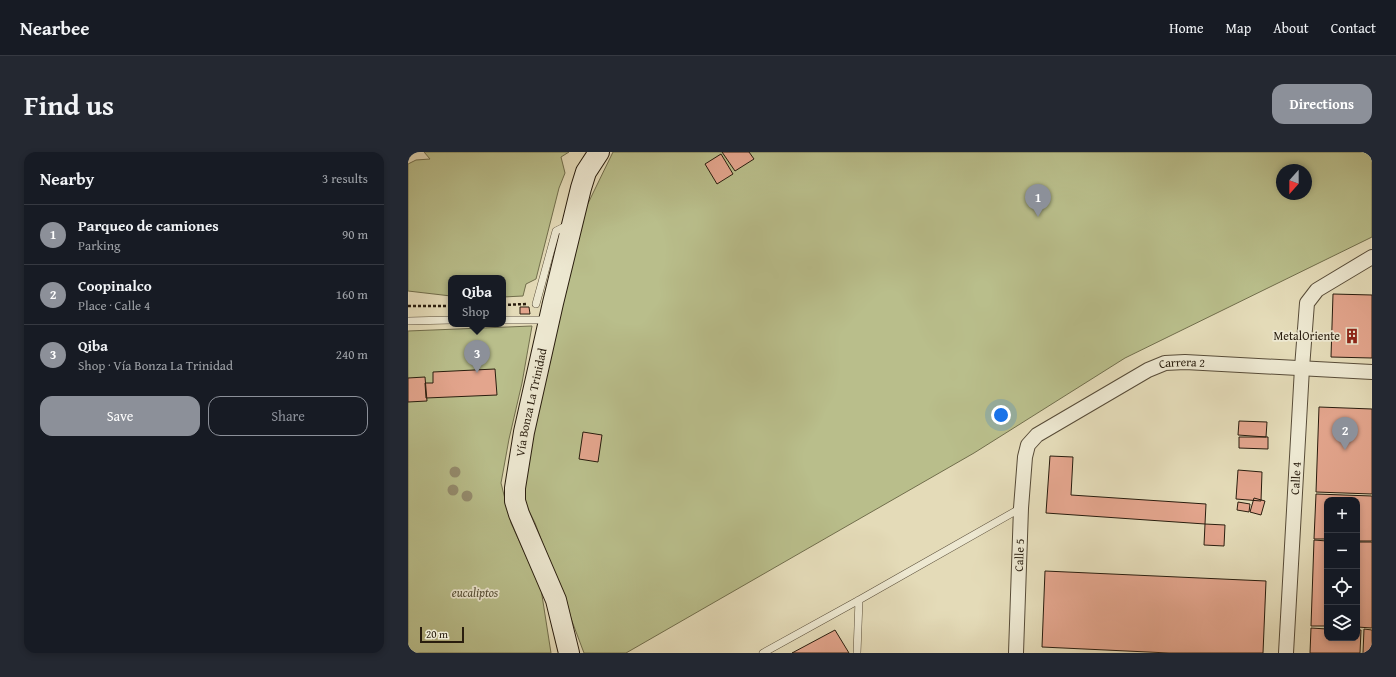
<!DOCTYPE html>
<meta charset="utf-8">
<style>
:root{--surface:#171b24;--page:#242831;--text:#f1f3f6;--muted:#9ea1a6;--line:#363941;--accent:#8c9099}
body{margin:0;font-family:"Gentium Book Plus",serif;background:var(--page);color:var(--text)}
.controls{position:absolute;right:12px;bottom:12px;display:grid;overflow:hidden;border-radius:8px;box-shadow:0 2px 6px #0003}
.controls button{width:36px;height:36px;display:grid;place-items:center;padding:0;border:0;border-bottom:1px solid var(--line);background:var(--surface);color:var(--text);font:20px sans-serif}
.compass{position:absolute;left:868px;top:12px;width:36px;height:36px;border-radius:50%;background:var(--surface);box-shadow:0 2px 6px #0003;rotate:201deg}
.scale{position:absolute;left:12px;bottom:10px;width:44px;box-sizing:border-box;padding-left:4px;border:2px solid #291d0e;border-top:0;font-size:11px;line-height:14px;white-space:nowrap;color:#291d0e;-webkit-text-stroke:3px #ede8d1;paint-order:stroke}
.you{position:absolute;left:593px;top:263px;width:14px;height:14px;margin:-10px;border:3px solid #fff;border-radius:50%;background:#1a73e8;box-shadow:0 0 0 6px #1a73e833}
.badge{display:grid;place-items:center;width:26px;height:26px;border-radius:50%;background:var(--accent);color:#fff;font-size:13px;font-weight:700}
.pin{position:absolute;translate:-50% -33px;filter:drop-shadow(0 1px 2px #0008)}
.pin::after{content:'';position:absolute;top:21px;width:14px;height:12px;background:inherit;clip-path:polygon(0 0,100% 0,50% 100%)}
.popup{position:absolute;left:40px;top:123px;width:58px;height:52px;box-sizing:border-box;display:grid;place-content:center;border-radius:8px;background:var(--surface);filter:drop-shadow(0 1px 3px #0005);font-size:13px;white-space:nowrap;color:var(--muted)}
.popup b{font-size:15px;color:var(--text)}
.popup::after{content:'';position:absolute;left:50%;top:100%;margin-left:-8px;border:8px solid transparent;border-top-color:var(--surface)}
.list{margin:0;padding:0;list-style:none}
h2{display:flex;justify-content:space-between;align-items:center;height:52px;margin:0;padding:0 16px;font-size:17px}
h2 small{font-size:13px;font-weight:400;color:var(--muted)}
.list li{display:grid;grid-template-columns:26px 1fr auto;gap:12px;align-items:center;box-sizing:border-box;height:60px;padding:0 16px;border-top:1px solid var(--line)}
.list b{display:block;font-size:15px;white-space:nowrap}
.list p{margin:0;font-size:13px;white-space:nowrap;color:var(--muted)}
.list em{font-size:13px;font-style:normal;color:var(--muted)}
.actions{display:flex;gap:8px;padding:12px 16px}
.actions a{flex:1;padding:9px 0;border:1px solid var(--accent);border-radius:12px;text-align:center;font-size:14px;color:var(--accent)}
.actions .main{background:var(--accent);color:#fff}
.icon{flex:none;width:22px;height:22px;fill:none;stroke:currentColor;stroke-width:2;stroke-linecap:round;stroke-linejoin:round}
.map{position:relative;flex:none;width:964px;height:501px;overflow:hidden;border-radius:12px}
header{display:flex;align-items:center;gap:24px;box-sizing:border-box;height:56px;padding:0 20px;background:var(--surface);border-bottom:1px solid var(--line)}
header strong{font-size:19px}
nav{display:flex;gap:22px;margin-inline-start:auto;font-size:14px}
.intro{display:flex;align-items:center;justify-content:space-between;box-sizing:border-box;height:96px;padding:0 24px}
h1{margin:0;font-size:28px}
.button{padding:10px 18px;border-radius:12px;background:var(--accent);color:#fff;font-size:14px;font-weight:700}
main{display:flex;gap:24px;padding:0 24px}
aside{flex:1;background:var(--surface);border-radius:12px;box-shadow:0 2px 6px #0003}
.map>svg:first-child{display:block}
.green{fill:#b9be8b;stroke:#716e4c;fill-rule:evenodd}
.building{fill:#e3a58d;stroke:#291d0e}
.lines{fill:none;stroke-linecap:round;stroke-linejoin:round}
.lane-casing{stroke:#584c38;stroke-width:8}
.street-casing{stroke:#584c38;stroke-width:16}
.secondary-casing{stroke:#291d0e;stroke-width:22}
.path{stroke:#291d0e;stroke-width:2.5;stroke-dasharray:3 2;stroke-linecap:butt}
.lane{stroke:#ede8d1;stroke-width:7}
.street{stroke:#ede8d1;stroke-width:14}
.secondary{stroke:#ede8d1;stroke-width:20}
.tree{fill:#958d6f}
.labels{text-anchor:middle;stroke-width:3.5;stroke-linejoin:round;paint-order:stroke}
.poi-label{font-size:12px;fill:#291d0e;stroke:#ede8d1;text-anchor:end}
.street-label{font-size:12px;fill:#291d0e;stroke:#ede8d1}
.park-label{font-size:12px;font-style:italic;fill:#544d34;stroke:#ede8d1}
</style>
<header>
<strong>Nearbee</strong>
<nav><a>Home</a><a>Map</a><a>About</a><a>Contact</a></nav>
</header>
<div class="intro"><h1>Find us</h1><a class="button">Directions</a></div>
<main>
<aside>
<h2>Nearby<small>3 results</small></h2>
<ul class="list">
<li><span class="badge">1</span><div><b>Parqueo de camiones</b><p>Parking</p></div><em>90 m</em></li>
<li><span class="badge">2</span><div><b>Coopinalco</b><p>Place · Calle 4</p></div><em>160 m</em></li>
<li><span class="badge">3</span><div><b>Qiba</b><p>Shop · Vía Bonza La Trinidad</p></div><em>240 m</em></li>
</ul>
<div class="actions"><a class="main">Save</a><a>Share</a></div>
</aside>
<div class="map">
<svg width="964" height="501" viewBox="0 0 964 501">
<rect width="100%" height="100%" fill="#e4dbb8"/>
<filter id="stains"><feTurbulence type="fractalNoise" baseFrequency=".005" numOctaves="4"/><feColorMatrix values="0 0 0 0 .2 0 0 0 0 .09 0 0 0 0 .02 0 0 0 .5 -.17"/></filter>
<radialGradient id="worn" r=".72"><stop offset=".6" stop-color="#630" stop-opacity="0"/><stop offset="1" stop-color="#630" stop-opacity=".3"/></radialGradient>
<!-- green -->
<path class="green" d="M16,0H161L153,5L157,21L151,36L128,127L118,132L115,144L95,145V126H43V144L0,139V12L8,8L22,7Z
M205,0H964V85L717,206L566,301L218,501H176L127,371L111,339L168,76ZM874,18H898V42H874Z
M124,174L114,231L101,287L93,331L103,371L133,437L143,501H0V179Z"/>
<!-- building -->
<path class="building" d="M314,0H341L346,7L327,19Z
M313,2L325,22L309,32L297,12Z
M925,142L964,143V206L923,205Z
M112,155H121L122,162H112Z
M87,217L89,243L18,246L17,231H25V220Z
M17,225L19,249L0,250V226Z
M911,255L964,257V342L908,340Z
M831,269L859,270L858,285L830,283Z
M175,280L194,283L190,310L171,307Z
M831,285H860V297L831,296Z
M642,304L665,305L663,343L798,352L797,372L638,361Z
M830,318L854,320L853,349L828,347Z
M908,342L964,344V389H949V348H919V387H906Z
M846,346L857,349L853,363L842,360Z
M830,350L842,352L841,360L829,358Z
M797,372L817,373L816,394L796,393Z
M906,388L919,389V474H903Z
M949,390H964V476L949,475Z
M637,419L858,429L855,501H761L634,495Z
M903,476L919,477V486H949V478H953L952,501H902Z
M956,477L964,478V501H955Z
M427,478L441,501H384Z"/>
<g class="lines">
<defs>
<path id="lane" d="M128,152L148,79L160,73
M95,168H140
M0,169L43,168
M355,501L451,448L613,356
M449,501L451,448"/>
<g id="street">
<path id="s1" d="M608,501L613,356L617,305L620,293L629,283L740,218L757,211L777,210L964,220"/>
<path id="s2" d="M878,501L894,216L899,151L909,138L964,105"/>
</g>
<g id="secondary">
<path id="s3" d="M161,501L148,448L111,362L107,349V336L116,280L145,151L173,36L178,20L191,0"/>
</g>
</defs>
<!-- lane casing -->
<use href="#lane" class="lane-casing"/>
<!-- street casing -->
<use href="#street" class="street-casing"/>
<!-- secondary casing -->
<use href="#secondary" class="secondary-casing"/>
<!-- path -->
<path class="path" d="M95,153L118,152
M0,154H43"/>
<!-- lane -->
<use href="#lane" class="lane"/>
<!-- street -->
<use href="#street" class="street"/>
<!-- secondary -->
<use href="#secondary" class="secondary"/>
</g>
<!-- trees -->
<g class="tree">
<circle cx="47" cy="320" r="5.5"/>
<circle cx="45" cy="338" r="5.5"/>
<circle cx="59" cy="344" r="5.5"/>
</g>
<!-- icons -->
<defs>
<symbol id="building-bare" viewBox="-9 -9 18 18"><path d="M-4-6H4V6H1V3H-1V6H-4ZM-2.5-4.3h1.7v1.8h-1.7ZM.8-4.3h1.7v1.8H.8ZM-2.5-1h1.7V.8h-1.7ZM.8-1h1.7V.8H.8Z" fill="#8f2418" stroke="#ede8d1" stroke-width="2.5" paint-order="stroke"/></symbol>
</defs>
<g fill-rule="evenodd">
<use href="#building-bare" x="933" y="173" width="22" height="22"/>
</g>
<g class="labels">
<!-- poi labels -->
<g class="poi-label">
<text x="932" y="188">MetalOriente</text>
</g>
<!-- street labels -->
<g class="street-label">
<text dy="4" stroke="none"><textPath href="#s1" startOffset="386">Carrera 2</textPath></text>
<text dy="4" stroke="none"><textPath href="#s3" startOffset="262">Vía Bonza La Trinidad</textPath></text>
<text dy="4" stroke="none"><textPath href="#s2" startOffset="175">Calle 4</textPath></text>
<text dy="4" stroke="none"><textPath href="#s1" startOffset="98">Calle 5</textPath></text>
</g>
<!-- park labels -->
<g class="park-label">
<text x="67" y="445">eucaliptos</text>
</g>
</g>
<rect width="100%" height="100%" filter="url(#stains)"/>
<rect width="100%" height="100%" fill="url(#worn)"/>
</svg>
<div class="controls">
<button>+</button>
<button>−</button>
<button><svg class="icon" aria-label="locate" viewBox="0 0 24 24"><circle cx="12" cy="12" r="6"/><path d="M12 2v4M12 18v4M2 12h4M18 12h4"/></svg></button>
<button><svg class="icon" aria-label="layers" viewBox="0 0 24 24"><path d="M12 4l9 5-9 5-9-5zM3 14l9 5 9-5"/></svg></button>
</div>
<svg class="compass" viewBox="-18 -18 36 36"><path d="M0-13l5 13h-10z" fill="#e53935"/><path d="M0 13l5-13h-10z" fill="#9ea1a6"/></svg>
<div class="scale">20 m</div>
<div class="you"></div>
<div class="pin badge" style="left:630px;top:65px">1</div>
<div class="pin badge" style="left:937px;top:298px">2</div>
<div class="pin badge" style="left:69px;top:221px">3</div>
<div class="popup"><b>Qiba</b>Shop</div>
</div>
</main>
